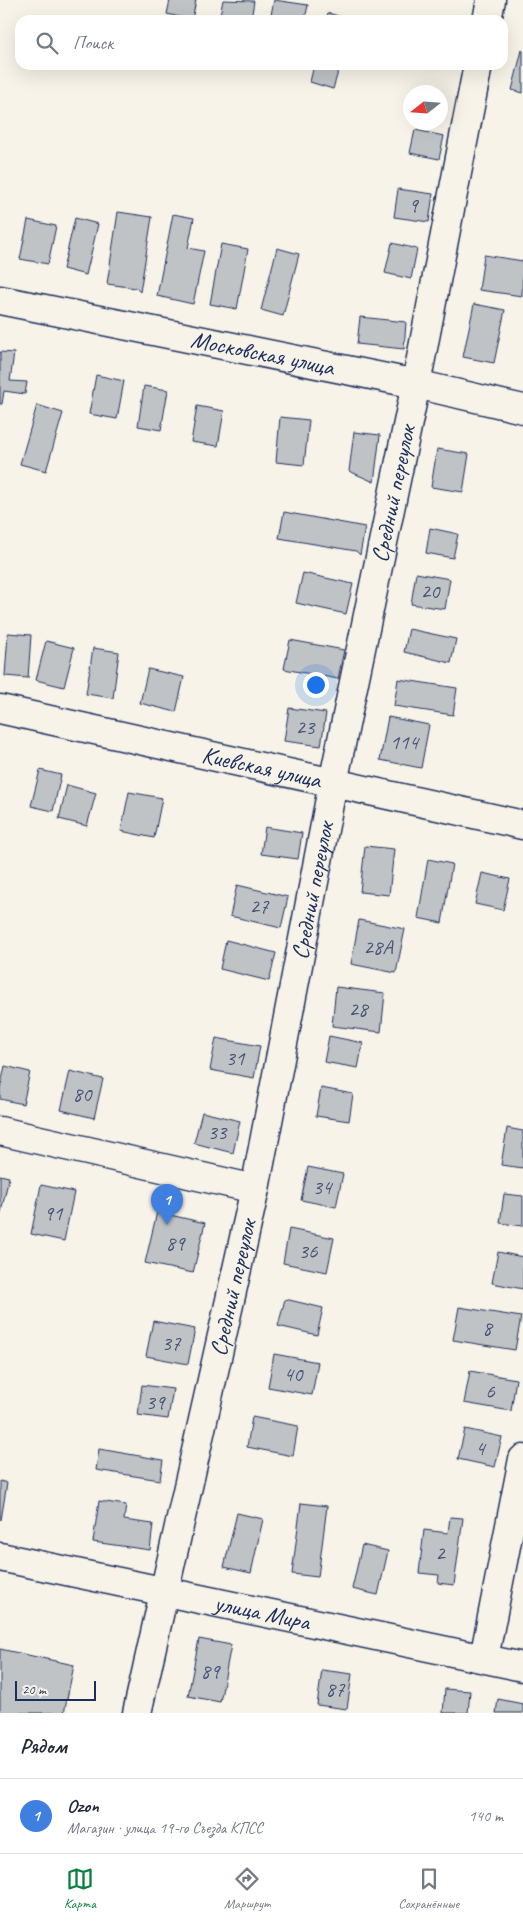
<!DOCTYPE html>
<html lang="ru">
<meta charset="utf-8">
<style>
:root{--surface:#fff;--page:#f2f2f3;--text:#1f2937;--muted:#747a83;--line:#e0e1e3;--accent:#0b8043}
body{margin:0;font-family:Caveat,sans-serif;background:var(--page);color:var(--text)}
.compass{position:absolute;left:403px;top:85px;width:45px;height:45px;border-radius:50%;background:var(--surface);box-shadow:0 5px 20px #0002;rotate:253deg}
.scale{position:absolute;left:15px;bottom:12px;width:81px;box-sizing:border-box;padding-left:5px;border:2px solid #1b2f5e;border-top:0;font-size:14px;line-height:18px;white-space:nowrap;color:#1b2f5e;-webkit-text-stroke:4px #f7f3e8;paint-order:stroke}
.you{position:absolute;left:315px;top:684px;width:18px;height:18px;margin:-12px;border:4px solid #fff;border-radius:50%;background:#1a73e8;box-shadow:0 0 0 8px #1a73e833}
.badge{display:grid;place-items:center;width:32px;height:32px;border-radius:50%;background:var(--accent);color:#fff;font-size:16px;font-weight:700}
.pin{position:absolute;translate:-50% -41px;filter:drop-shadow(0 1px 2px #0008)}
.pin::after{content:'';position:absolute;top:26px;width:18px;height:15px;background:inherit;clip-path:polygon(0 0,100% 0,50% 100%)}
.list{margin:0;padding:0;list-style:none}
h2{display:flex;justify-content:space-between;align-items:center;height:65px;margin:0;padding:0 20px;font-size:21px}
h2 small{font-size:16px;font-weight:400;color:var(--muted)}
.list li{display:grid;grid-template-columns:32px 1fr auto;gap:15px;align-items:center;box-sizing:border-box;height:75px;padding:0 20px;border-top:1px solid var(--line)}
.list b{display:block;font-size:19px;white-space:nowrap}
.list p{margin:0;font-size:16px;white-space:nowrap;color:var(--muted)}
.list em{font-size:16px;font-style:normal;color:var(--muted)}
.icon{flex:none;width:28px;height:28px;fill:none;stroke:currentColor;stroke-width:2;stroke-linecap:round;stroke-linejoin:round}
.map{position:relative;flex:none;width:523px;height:1713px;overflow:hidden}
.search{position:absolute;background:var(--surface);box-shadow:0 5px 20px #0002;left:15px;right:15px;top:15px;height:55px;display:flex;align-items:center;gap:12px;box-sizing:border-box;padding:0 18px;border-radius:15px;color:var(--muted);font-size:19px}
.sheet{height:140px;background:var(--surface)}
nav{display:flex;justify-content:space-around;align-items:center;box-sizing:border-box;height:70px;border-top:1px solid var(--line);background:var(--surface);font-size:14px;color:var(--muted)}
nav a{display:grid;justify-items:center;gap:2px}
nav .on{color:var(--accent)}
.map>svg:first-child{display:block}
.building{fill:#c0c3c5;stroke:#1b2f5e}
.lines{fill:none;stroke-linecap:round;stroke-linejoin:round}
.street-casing{stroke:#1b2f5e;stroke-width:31}
.secondary-casing{stroke:#1b2f5e;stroke-width:31}
.street{stroke:#f7f3e8;stroke-width:28}
.secondary{stroke:#f7f3e8;stroke-width:28}
.labels{text-anchor:middle;stroke-width:4;stroke-linejoin:round;paint-order:stroke}
.number-label{font-size:21px;fill:#445478}
.street-label{font-size:24px;fill:#1b2f5e;stroke:#f7f3e8}
</style>
<div class="map">
<svg width="523" height="1713" viewBox="0 0 523 1713">
<rect width="100%" height="100%" fill="#f7f3e8"/>
<filter id="ink" filterUnits="userSpaceOnUse"><feTurbulence type="fractalNoise" baseFrequency=".02" numOctaves="2"/><feDisplacementMap in="SourceGraphic" scale="10" xChannelSelector="R" yChannelSelector="G"/><feConvolveMatrix kernelMatrix="1 2 1 2 8 2 1 2 1" color-interpolation-filters="sRGB"/></filter>
<g filter="url(#ink)">
<!-- building -->
<path class="building" d="M170,0H196L192,20L167,14Z
M223,0L254,1L251,20H219Z
M274,0L308,5L305,20H270Z
M328,13L352,20H326Z
M522,50L523,51V93L512,90Z
M314,65H340L333,89L310,82Z
M415,130L444,136L439,159L410,153Z
M398,189L433,194L429,222L394,217Z
M118,212L152,217L140,292L136,288L107,284Z
M173,214L194,218L188,248L204,251L193,304L157,296Z
M75,218L98,224L86,275L63,269Z
M28,220L56,226L48,264L20,259Z
M392,243L417,249L411,279L385,273Z
M221,244L248,249L237,309L210,304Z
M277,248L299,254L283,316L261,310Z
M484,255L523,261L522,296L479,290Z
M474,304L505,310L494,363L463,357Z
M360,317L406,322L404,349L357,344Z
M0,352L14,353L10,381L27,382L25,394L4,391L2,404H0Z
M96,375L124,381L117,419L89,414Z
M144,386L168,390L161,430L138,426Z
M37,405L63,413L46,471L20,464Z
M197,406L224,411L218,446L191,442Z
M280,417L309,420L304,465L276,462Z
M354,432L380,435L374,482L349,471Z
M437,449L469,454L463,492L431,487Z
M284,512L365,527L360,555L356,551L279,538Z
M430,528L458,534L453,558L426,553Z
M303,573L353,584L346,614L296,603Z
M416,573L450,579L445,609L411,604Z
M409,629L456,639L451,663L404,652Z
M8,633L31,635L28,678L5,676Z
M290,640L344,650L338,679L284,669Z
M46,641L74,648L64,687L36,680Z
M93,648L119,652L113,698L86,694Z
M148,669L184,677L176,712L140,703Z
M398,679L457,688L453,715L394,706Z
M289,708L326,713L321,746L284,741Z
M388,717L429,725L421,768L380,760Z
M40,770L61,775L53,811L31,806Z
M67,785L96,793L87,826L59,819Z
M129,792L162,798L154,838L121,831Z
M265,827L302,833L298,859L261,854Z
M365,846L394,849L389,895L360,892Z
M428,859L452,864L442,923L418,918Z
M482,873L510,879L503,910L475,904Z
M237,885L288,897L281,928L230,916Z
M359,920L405,929L396,973L351,964Z
M226,940L276,953L269,981L220,969Z
M336,987L385,993L381,1032L332,1026Z
M329,1036L363,1043L358,1068L324,1062Z
M216,1038L260,1046L254,1078L210,1070Z
M5,1066L30,1072L23,1104L0,1099V1089Z
M70,1071L103,1079L94,1118L61,1110Z
M321,1088L353,1094L349,1121L316,1116Z
M202,1112L240,1121L233,1153L194,1143Z
M507,1128L523,1131V1168L501,1165Z
M308,1167L343,1174L336,1207L301,1200Z
M0,1175L9,1177L0,1217Z
M41,1185L74,1192L64,1241L31,1234Z
M504,1194L523,1196V1226L500,1223Z
M157,1212L205,1223L193,1273L145,1263Z
M289,1229L334,1238L327,1272L283,1263Z
M498,1252L523,1257V1289L492,1283Z
M285,1299L323,1308L317,1335L278,1326Z
M459,1307L521,1317L515,1350L453,1340Z
M153,1321L195,1329L188,1364L146,1356Z
M274,1354L318,1362L312,1395L268,1387Z
M470,1371L516,1379L511,1411L464,1403Z
M142,1385L173,1389L168,1419L138,1415Z
M252,1417L298,1426L293,1456L247,1447Z
M465,1429L502,1437L495,1467L458,1459Z
M99,1449L163,1460L160,1480L96,1470Z
M0,1481L7,1483L1,1520L0,1519Z
M99,1501L126,1505L124,1520L153,1524L150,1550L93,1542Z
M301,1503L327,1506L318,1577L292,1574Z
M237,1513L263,1519L251,1573L224,1567Z
M450,1517L463,1518L454,1585L438,1583L439,1575L419,1573L424,1530L448,1533Z
M362,1545L388,1551L378,1595L352,1589Z
M199,1639L231,1645L220,1702L188,1696Z
M0,1649L74,1665L64,1713H0Z
M322,1670L352,1674L347,1709L317,1705Z
M445,1689L470,1691L468,1713H443Z
M498,1699L523,1704V1713H496Z"/>
<g class="lines">
<defs>
<g id="street">
<path d="M487,20L491,0"/>
<path d="M416,384L478,65"/>
<path id="s1" d="M0,709L523,825"/>
<path d="M0,1131L255,1189"/>
<path id="s2" d="M0,1557L523,1667"/>
<path d="M484,1658L523,1459"/>
</g>
<g id="secondary">
<path id="s3" d="M0,300L416,384L523,409"/>
<path id="s4" d="M137,1713L255,1189L333,783L416,384"/>
</g>
</defs>
<!-- street casing -->
<use href="#street" class="street-casing"/>
<!-- secondary casing -->
<use href="#secondary" class="secondary-casing"/>
<!-- street -->
<use href="#street" class="street"/>
<!-- secondary -->
<use href="#secondary" class="secondary"/>
</g>
</g>
<g class="labels">
<!-- number labels -->
<g class="number-label">
<text x="413" y="212">9</text>
<text x="430" y="598">20</text>
<text x="305" y="734">23</text>
<text x="404" y="749">114</text>
<text x="259" y="913">27</text>
<text x="378" y="954">28А</text>
<text x="358" y="1016">28</text>
<text x="235" y="1065">31</text>
<text x="82" y="1101">80</text>
<text x="217" y="1139">33</text>
<text x="322" y="1194">34</text>
<text x="53" y="1220">91</text>
<text x="175" y="1250">89</text>
<text x="308" y="1258">36</text>
<text x="487" y="1335">8</text>
<text x="171" y="1350">37</text>
<text x="293" y="1381">40</text>
<text x="490" y="1398">6</text>
<text x="155" y="1409">39</text>
<text x="480" y="1455">4</text>
<text x="440" y="1560">2</text>
<text x="210" y="1678">89</text>
<text x="335" y="1696">87</text>
</g>
<!-- street labels -->
<g class="street-label">
<text dy="8" stroke="none"><textPath href="#s3" startOffset="268">Московская улица</textPath></text>
<text dy="8" stroke="none"><textPath href="#s4" startOffset="1246">Средний переулок</textPath></text>
<text dy="8" stroke="none"><textPath href="#s1" startOffset="268">Киевская улица</textPath></text>
<text dy="8" stroke="none"><textPath href="#s4" startOffset="841">Средний переулок</textPath></text>
<text dy="8" stroke="none"><textPath href="#s4" startOffset="436">Средний переулок</textPath></text>
<text dy="8" stroke="none"><textPath href="#s2" startOffset="268">улица Мира</textPath></text>
</g>
</g>
</svg>
<svg class="compass" viewBox="-18 -18 36 36"><path d="M0-13l5 13h-10z" fill="#e53935"/><path d="M0 13l5-13h-10z" fill="#747a83"/></svg>
<div class="scale">20 m</div>
<div class="you"></div>
<div class="pin badge" style="left:167px;top:1225px;background:#3f7fe0">1</div>
<div class="search"><svg class="icon" aria-label="search" viewBox="0 0 24 24"><circle cx="10" cy="10" r="6"/><path d="M15 15l6 6"/></svg>Поиск</div>
</div>
<section class="sheet">
<h2>Рядом<small></small></h2>
<ul class="list">
<li><span class="badge" style="background:#3f7fe0">1</span><div><b>Ozon</b><p>Магазин · улица 19-го Съезда КПСС</p></div><em>140 m</em></li>
</ul>
</section>
<nav>
<a class="on"><svg class="icon" aria-label="map" viewBox="0 0 24 24"><path d="M3 6l6-2 6 2 6-2v14l-6 2-6-2-6 2zM9 4v14M15 6v14"/></svg>Карта</a>
<a><svg class="icon" aria-label="directions" viewBox="0 0 24 24"><path d="M12 3l9 9-9 9-9-9zM9 14v-3h6M13 9l2 2-2 2"/></svg>Маршрут</a>
<a><svg class="icon" aria-label="saved" viewBox="0 0 24 24"><path d="M7 4h10v16l-5-4-5 4z"/></svg>Сохранённые</a>
</nav>
